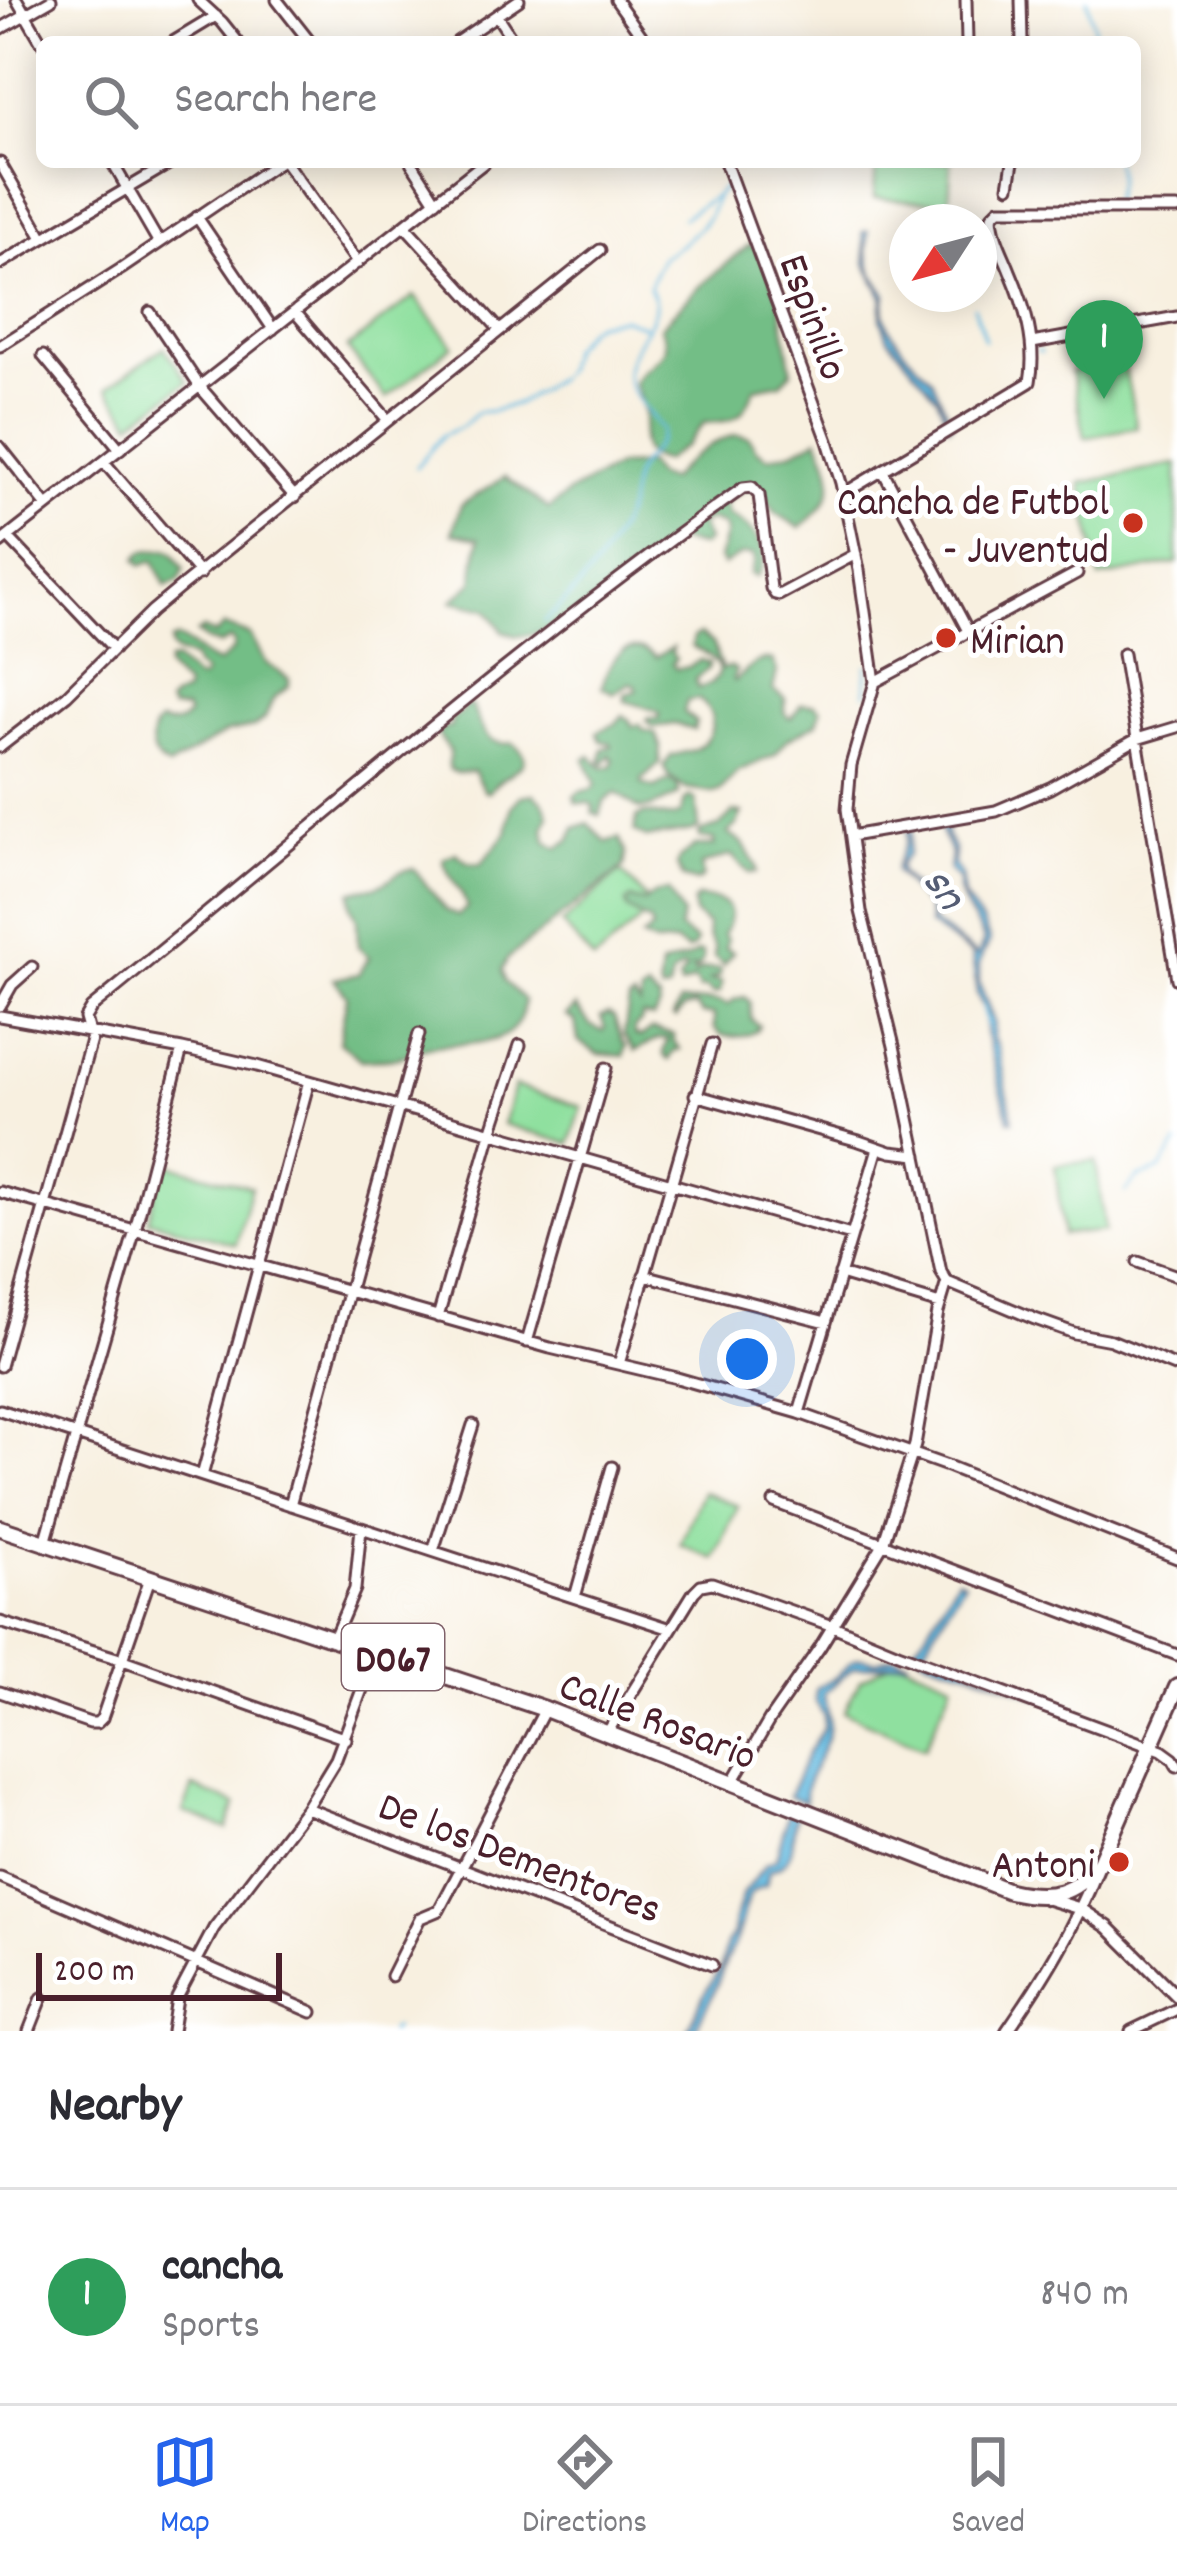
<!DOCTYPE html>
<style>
:root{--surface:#fff;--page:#f2f2f3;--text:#2b2b33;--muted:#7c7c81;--line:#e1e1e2;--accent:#2563eb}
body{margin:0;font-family:Dekko,sans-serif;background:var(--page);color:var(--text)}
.compass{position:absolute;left:889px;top:204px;width:108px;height:108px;border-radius:50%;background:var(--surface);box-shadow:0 6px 30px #0003;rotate:234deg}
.scale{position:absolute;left:36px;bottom:30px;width:246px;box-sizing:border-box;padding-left:12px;border:6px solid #4a1f2b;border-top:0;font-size:33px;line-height:42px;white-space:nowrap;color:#4a1f2b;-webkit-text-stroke:9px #fff;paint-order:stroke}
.you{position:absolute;left:747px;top:1359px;width:42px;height:42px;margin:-30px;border:9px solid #fff;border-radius:50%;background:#1a73e8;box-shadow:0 0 0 18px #1a73e833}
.badge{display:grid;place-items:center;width:78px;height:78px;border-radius:50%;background:var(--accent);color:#fff;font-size:39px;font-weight:700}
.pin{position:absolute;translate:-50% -99px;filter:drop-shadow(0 3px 6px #0008)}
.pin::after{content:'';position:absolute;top:63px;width:42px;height:36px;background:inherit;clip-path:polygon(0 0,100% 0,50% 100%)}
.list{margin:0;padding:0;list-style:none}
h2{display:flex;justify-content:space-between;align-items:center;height:156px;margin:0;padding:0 48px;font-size:51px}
h2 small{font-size:39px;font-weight:400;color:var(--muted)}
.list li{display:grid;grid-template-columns:78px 1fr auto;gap:36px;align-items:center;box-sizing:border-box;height:216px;padding:0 48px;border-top:3px solid var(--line)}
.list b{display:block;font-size:45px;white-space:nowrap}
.list p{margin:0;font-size:39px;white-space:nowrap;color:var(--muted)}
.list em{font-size:39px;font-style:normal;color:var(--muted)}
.icon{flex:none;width:66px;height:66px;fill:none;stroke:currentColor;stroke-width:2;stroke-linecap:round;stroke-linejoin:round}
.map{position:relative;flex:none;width:1177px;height:2031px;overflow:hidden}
.search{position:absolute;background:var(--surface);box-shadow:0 6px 30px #0003;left:36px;right:36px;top:36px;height:132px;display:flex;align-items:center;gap:30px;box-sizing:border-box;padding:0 42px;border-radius:18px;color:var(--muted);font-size:45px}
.sheet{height:372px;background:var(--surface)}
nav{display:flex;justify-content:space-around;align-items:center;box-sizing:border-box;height:168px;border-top:3px solid var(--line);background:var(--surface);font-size:33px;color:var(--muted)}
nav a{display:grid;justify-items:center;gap:6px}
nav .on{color:var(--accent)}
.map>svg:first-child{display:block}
.green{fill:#8fe09f;stroke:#6c8065;stroke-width:3}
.forest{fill:#73be86;stroke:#5e6e58;stroke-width:3}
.water{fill:#65bbe1;stroke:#586d86;stroke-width:3}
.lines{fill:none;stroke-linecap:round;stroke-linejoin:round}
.stream{stroke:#65bbe1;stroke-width:3}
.minor-casing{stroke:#643e46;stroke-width:15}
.tertiary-casing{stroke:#643e46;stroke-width:16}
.primary-casing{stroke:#643e46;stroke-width:20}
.minor{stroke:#fff;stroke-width:9}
.tertiary{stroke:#fff;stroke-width:10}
.primary{stroke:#fff;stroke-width:14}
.poi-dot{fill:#c8321e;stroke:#fff;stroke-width:4.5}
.labels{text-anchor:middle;stroke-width:10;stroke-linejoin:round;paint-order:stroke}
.shield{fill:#fff;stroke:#80626b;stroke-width:3}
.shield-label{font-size:39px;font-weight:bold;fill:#4a1f2b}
.street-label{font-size:42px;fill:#4a1f2b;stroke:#fff}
.poi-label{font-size:42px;fill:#4a1f2b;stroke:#fff;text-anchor:end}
.water-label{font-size:45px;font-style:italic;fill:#555d74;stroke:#fff}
</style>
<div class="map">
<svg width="1177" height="2031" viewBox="0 0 1177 2031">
<rect width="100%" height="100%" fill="#fff"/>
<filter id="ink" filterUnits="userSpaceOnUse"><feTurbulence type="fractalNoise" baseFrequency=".00833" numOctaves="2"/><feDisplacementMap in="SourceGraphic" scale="24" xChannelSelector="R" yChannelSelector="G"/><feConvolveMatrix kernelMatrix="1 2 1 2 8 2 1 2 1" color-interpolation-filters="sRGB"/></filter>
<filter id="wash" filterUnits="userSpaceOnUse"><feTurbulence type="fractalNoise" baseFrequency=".004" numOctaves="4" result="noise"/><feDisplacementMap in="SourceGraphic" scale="48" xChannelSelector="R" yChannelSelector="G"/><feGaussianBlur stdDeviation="2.7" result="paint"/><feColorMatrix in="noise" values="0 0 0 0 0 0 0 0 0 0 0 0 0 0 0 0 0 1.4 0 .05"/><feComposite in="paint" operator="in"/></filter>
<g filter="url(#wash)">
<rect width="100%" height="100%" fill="#f8f0e0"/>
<!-- green -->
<path class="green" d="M876,162H951L949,203L874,198Z
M414,296L453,345L386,398L347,348Z
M164,347L188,382L132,422L107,388Z
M1123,360L1137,427L1085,438L1071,371Z
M1177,464V563L1100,578L1081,483Z
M621,871L654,908L594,961L562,924Z
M514,1086L582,1107L570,1144L503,1124Z
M1096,1161L1105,1231L1063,1235L1055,1165Z
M164,1163L251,1187L236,1244L148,1220Z
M703,1491L738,1506L714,1559L680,1544Z
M897,1659L953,1682L925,1748L844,1712L860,1680Z
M193,1787L236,1804L227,1829L183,1812Z"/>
<!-- forest -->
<path class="forest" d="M749,245L762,249L780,302L792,372L781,383L755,388C741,419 739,421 704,423L686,445L664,461C629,455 647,436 644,413C642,402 638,392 634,383C645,359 678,361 660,327L698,288Z
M736,435L749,437L756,449L768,457L794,451L818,438C839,480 837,498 800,528L776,513L760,491L746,488L724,502L728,515C752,527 776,550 757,576L750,574L755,561L753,555H741L723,565L719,559L726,532L723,525L710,520L700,524L707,541L702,546L672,540L568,622L530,635L516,636L503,631L487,609L452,601L473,582L479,538L452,533L461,505L505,477L549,509L570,492L619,466L647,464L656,476L669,480C688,460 708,442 736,435Z
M167,549L173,552L184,569L179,581L166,586L154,561L142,565L137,559C143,547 155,551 167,549Z
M224,626L250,635L266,663L289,679V686L273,699L265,718L254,727L227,732L168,767C150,759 146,736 159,722C171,725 179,726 188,715L185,710L171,709L168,704L173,698L185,693V687L167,668L168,661L175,660L196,679H201L205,674L195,666L193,659L175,652L171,647V641L177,638C192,643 203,660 219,663L233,650L234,643L230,639L219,645L207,641L197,633L203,629L215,635Z
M700,634L713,644L722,669L731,667L736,670L733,679L734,681C747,673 754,657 772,660L777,671L773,690L785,699V713L789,718L793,717L801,704H815L821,710L817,723L788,739L775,755L738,771L720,791L713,793L686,789L669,777L663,766L672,755C675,755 690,751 693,750C716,739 719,713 698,699L687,701L684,712L696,722L694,730L675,724L654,727L646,721L648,718L659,719L660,713C654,709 632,703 625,701V694L637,691L636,685L630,683L614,693L602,687C609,658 629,635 656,657L673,647L672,654L676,659L672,664L676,669L689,667L700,660L710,663L708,669L695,679L698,688C718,685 727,667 708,655C703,651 697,650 692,646L694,637Z
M466,705L472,706C482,729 485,747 513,743C545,767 502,770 489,792H485L473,771L457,773L450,770L448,764L450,751L438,735L441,729L451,727L452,718L461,713Z
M623,715L629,719L633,727L639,724L643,730L655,733L660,746L659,764L642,780V784L655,788L667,781L674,782L678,787L679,794C672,799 647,810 640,809C634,808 626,797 615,793L604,802L600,815L593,813L594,806L589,803H576L574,797L579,792L593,789L596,783L585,759L591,756L603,768L612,766L614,760L610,755L604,763L601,761L603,749L612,746L611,743L601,741L597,732L615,724Z
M534,794L544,803L549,815L544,828L546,841L558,848L570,840L575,828L588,823L606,842L619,838L626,854L624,867L508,958L502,970L505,982L524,1000C521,1051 470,1041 435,1046C421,1047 411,1054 399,1057C387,1060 373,1059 361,1060L339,1042L347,996L334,979L359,974L369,957L358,947L357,919L351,906V892C361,888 370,889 379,885C395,879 394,870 414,869L446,910L458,916L467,907C462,888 447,878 443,859L456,853L467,862L480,865L507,833L512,806L521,796Z
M691,797L696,801L699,827L693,831L646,838L634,831L637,817C654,807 662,824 681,814L685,800Z
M734,812L742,813L737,824L728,833L743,844L756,866V873H749L731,855L701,865L703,877L697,882L683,878L677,866L679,859L695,846H714V840L700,838L699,832L719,826Z
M668,891L682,915L679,929L696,941L693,948L687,950L675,943L655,944L642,938L652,930L650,923L627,909L626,903L631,899L644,902L654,894Z
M697,898C725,897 739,908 723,935L727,940L725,948L733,952L724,965L714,956L715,949L708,937L707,925L694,914L693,903Z
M698,952L702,953L703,960L697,969L692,967L695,974L703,969H720V976L710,980L722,982L720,992L713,994L706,988L699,989L695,980L680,986L679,980L686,970L684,967L672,975L668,991L661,992L659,986L661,966L690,957Z
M647,990L659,1000L660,1007L653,1018L642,1016L641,1022L634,1028L635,1035L641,1037L652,1029L674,1035V1042L680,1049L674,1051L669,1060C658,1054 667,1046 668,1039H658L635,1051L624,1035L629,1001L634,998L640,1005L641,994Z
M745,997L750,1002L751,1019L759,1026C754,1038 733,1038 721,1035L714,1028V1015L702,1014L696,1006L684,1008L676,1018L673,1017L680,1002C698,1004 711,996 728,1005L735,999Z
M576,1007L590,1025L602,1031L605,1028L601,1017L608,1014L614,1017L622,1041L626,1046L624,1056L598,1054L578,1041L575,1021L566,1016Z"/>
<!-- water -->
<path class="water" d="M868,231L867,252L873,274L886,294L884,314L889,328L904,350L932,379L952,423L949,426L937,397L888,338L881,318L883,297L866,263L863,232Z
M945,825L947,837L954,848V865L961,876L964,897L982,922L990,941L979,964V982L994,1022L993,1038L998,1048L1013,1120H1009L986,1034V1014L977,994L972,955L929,925L928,908L895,871C896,857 909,846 907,831L912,830L908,854L899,865L900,873L931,904L932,922L978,956L984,940C975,919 958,904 958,880L949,871C949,864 952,857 950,851C947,841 941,837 940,826Z
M957,1578L964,1581L922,1652L965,1660L973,1669L1045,1700L972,1671L925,1658L912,1649L928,1629Z
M894,1656L909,1661L853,1668L824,1693C824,1705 832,1717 829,1730C824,1757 803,1775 805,1802L789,1796L808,1752L824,1727V1716L815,1700L816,1688L836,1677L852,1661L860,1658L876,1661Z
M789,1810L797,1814C790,1836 797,1865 769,1871L766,1885C759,1888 755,1888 750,1895C742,1909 742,1927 735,1942C726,1959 720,1978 712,1996C706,2008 699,2019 695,2031H688L703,1996L721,1966L726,1944L733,1934L734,1921L743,1893L766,1864L776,1859Z"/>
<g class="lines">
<!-- stream -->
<path class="stream" d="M1087,0L1094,26V42
M156,162L157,164
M1112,203L1118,177L1115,162
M682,218L715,196
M974,306L985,340
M1038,351L1041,352
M416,467L443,435L461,427L478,412L493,411L519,403L558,378L565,368L569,350L589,327L596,323L622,318L644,326
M545,621C580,588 605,560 625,515C632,501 629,483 637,470C646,455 659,449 662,430C652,416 636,400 629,384C618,357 656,326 655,304C655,299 651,291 649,287L661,258L682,244L702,225L709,216L717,194L726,187
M865,694L867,666
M983,1005L987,1025
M1125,1192L1137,1178L1160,1170L1177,1144
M390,2031L394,2028"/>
</g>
</g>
<g filter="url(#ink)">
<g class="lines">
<defs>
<path id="minor" d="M17,0L42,43
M198,0L222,22L238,42
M277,0L310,42
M616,0L646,42
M966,0L967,42
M1021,0L1022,42
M497,16L514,42
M0,29L51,0
M173,42L216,16
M457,42L519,0
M112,162L159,243
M285,162L358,263
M411,162L436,201
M725,162L828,441L841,483L859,570L875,682L851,765L847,809L861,911L894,1046L941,1272L947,1282L1035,1319L1074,1333L1111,1340L1177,1367
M0,163L43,238
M1009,186L1013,162
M197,217L273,329
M405,226L499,329
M0,264L172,162
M150,312L200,387L295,497
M295,312L387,419
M1032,343L1177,317
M0,346L121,269L279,162
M43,356L120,449
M0,447L47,506
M104,462L200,574
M883,471L968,631
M843,494L1030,382C1037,344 1025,306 1010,271C1003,253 993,236 992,216L999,209H1177
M8,537L114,649
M0,543L485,162
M1123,654L1177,979
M875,682L1077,573
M0,747L67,695L152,611L182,586L600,250
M851,836L996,811L1050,788L1137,739L1177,727
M0,1006L12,985L32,967
M0,1016L182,1049L257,1066L851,1235
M695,1095L859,1141L891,1152L917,1155
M0,1192L550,1348L677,1378L799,1413L950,1467L1177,1558
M1138,1262L1177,1276
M840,1274L940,1304
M644,1275L826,1322
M438,1317L491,1133L520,1045
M527,1342L606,1068
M619,1364L712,1044
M0,1366L91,1040L85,1018L91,1008C307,833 516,648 743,488L752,487L759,495L771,588L775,594L779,595L856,554
M0,1410L671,1629
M799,1413L878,1148
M202,1476L309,1081
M774,1502L1177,1655
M290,1505L419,1034
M45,1543L135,1230L182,1049
M433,1551L473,1425
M575,1597L612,1467
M0,1622L123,1660L346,1739
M334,1638L355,1589L361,1528
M0,1692L90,1723H97L102,1718L150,1578
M607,1733L694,1592L701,1585L712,1583L833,1626L898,1653L1162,1751L1173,1759L1177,1766
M733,1782L770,1719L820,1647L883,1544L915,1445L938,1312L947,1282
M306,1808L712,1965
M0,1877L312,2012
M391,1976L420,1918L439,1910L545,1709
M29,2031L42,1998
M172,2031L177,1998L214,1928L306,1808L336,1759L376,1652
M1131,2031L1177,2009"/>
<path id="tertiary" d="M1045,1898L1081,1909L1108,1927L1177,1996
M1007,2031C1043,1979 1074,1929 1097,1870"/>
<path id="primary" d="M0,1528L545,1709L1009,1891C1049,1900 1074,1896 1100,1862L1177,1687"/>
</defs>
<!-- minor casing -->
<use href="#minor" class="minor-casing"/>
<!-- tertiary casing -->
<use href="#tertiary" class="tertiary-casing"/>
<!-- primary casing -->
<use href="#primary" class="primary-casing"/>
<!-- minor -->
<use href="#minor" class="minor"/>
<!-- tertiary -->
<use href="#tertiary" class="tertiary"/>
<!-- primary -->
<use href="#primary" class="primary"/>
</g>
</g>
<!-- markers -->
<g class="poi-dot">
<circle cx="1133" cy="523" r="12"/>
<circle cx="946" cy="638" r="12"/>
<circle cx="1119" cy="1862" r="12"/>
</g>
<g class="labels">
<!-- shield labels -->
<rect class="shield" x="342" y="1624" width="102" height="66" rx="9"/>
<g class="shield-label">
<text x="393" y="1671">D067</text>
</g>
<!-- street labels -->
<g class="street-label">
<text transform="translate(816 316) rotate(70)" y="15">Espinillo</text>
<text transform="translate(659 1718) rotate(21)" y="15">Calle Rosario</text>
<text transform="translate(521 1855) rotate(21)" y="15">De los Dementores</text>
</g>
<!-- poi labels -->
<g class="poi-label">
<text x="1109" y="514">Cancha de Futbol<tspan x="1109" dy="48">- Juventud</tspan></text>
<text x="970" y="653" text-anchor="start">Mirian</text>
<text x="1095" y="1877">Antoni</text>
</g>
<!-- water labels -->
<g class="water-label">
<text transform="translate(947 886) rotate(55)" y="16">sn</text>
</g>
</g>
</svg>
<svg class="compass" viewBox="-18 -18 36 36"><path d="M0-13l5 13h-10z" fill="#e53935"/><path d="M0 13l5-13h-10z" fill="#7c7c81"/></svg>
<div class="scale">200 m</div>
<div class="you"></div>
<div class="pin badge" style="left:1104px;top:399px;background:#2e9e5b">1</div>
<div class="search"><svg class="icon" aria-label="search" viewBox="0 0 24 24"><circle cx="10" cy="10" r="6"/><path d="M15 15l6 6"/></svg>Search here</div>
</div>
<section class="sheet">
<h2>Nearby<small></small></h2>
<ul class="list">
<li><span class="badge" style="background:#2e9e5b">1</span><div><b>cancha</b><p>Sports</p></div><em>840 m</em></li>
</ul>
</section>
<nav>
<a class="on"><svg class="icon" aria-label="map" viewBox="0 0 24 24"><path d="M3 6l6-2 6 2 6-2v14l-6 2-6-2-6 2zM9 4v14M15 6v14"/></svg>Map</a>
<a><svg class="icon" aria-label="directions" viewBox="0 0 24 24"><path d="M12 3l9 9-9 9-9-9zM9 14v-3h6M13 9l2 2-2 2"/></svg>Directions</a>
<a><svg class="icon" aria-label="saved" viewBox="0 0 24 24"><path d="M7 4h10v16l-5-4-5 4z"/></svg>Saved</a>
</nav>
